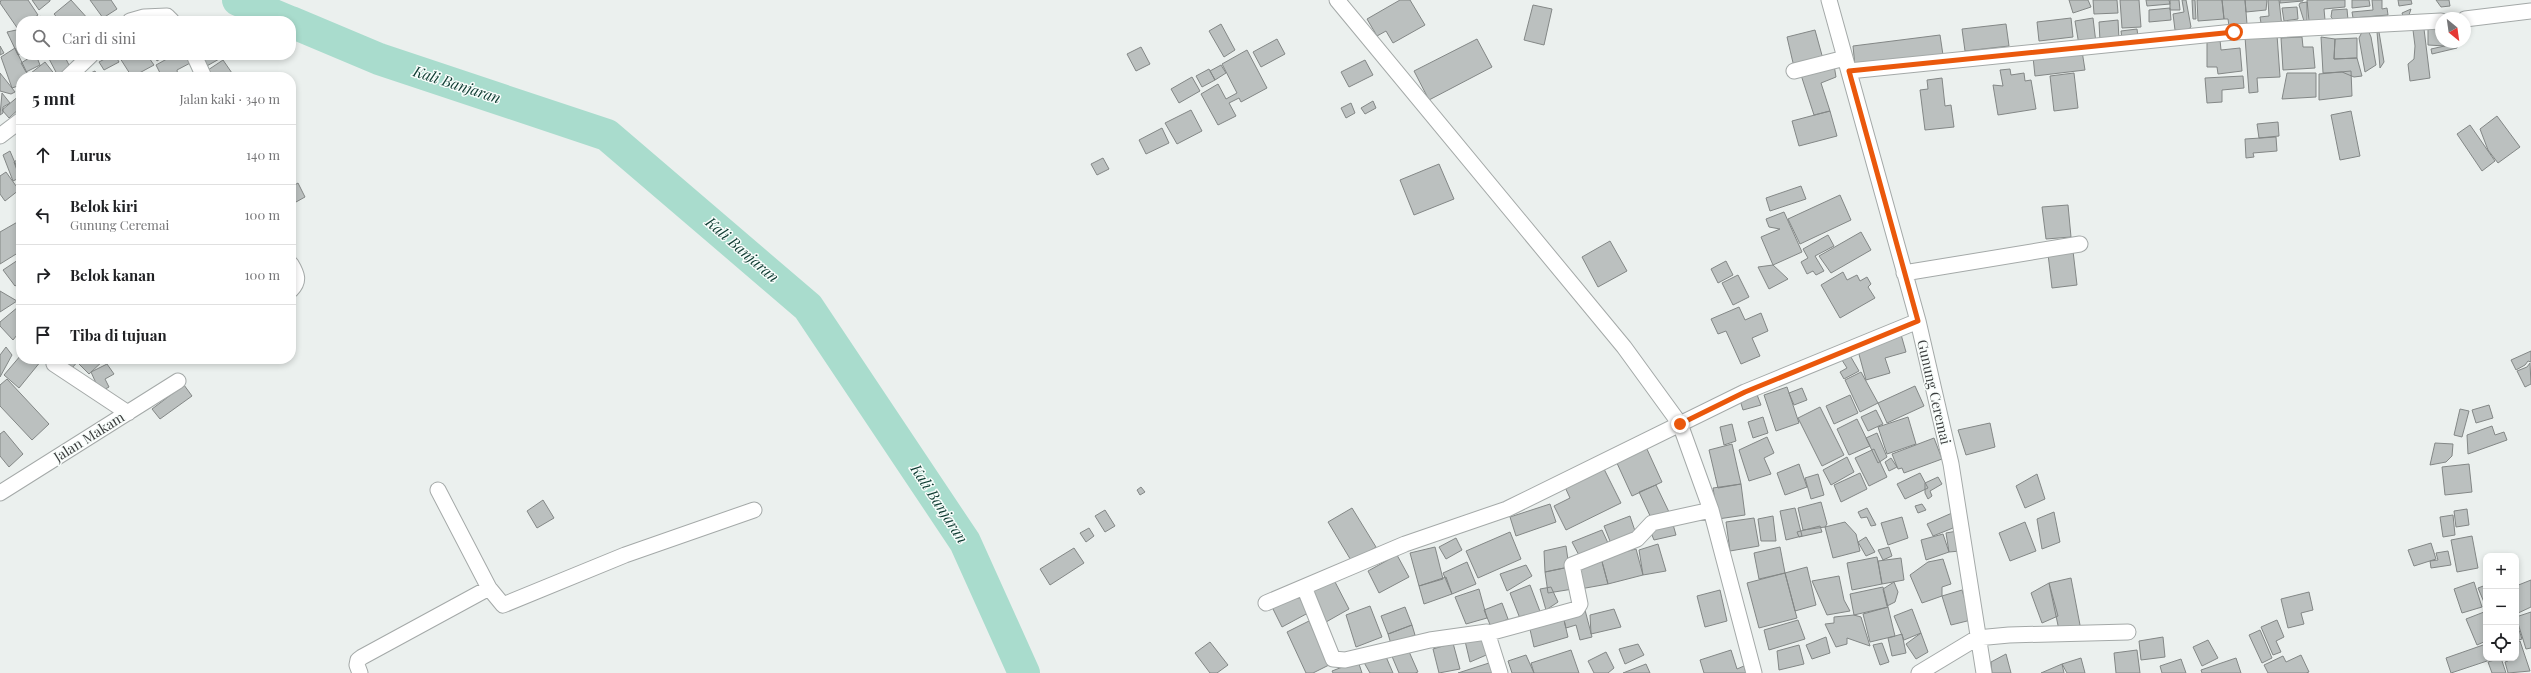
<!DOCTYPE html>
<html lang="id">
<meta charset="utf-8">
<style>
:root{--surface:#fff;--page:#f6f6f6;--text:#202124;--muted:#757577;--line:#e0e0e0}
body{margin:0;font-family:"Playfair Display",serif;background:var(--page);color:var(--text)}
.controls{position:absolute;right:12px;bottom:12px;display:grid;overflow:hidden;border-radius:8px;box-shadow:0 2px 6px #0003}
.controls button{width:36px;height:36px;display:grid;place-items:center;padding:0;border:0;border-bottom:1px solid var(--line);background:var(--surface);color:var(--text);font:20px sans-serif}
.compass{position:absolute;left:2435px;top:12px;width:36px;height:36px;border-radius:50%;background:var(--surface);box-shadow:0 2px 6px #0003;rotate:151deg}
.stop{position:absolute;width:12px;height:12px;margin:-9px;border:3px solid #ea580c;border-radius:50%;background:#fff}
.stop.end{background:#ea580c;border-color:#fff;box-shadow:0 1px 4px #0008}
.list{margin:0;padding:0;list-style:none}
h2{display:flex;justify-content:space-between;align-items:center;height:52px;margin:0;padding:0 16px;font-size:17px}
h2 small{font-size:13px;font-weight:400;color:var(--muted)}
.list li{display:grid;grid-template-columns:26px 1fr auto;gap:12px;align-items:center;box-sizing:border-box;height:60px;padding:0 16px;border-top:1px solid var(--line)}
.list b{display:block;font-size:15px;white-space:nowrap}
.list p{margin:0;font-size:13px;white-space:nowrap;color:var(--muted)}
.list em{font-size:13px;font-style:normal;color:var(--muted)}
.icon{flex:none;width:22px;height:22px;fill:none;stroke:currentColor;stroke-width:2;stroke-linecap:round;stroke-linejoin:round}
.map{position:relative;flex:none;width:2531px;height:673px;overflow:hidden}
.search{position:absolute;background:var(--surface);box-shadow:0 2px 6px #0003;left:16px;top:16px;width:280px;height:44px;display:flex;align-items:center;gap:10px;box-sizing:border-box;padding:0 14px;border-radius:16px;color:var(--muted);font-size:15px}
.panel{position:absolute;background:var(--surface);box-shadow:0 2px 6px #0003;left:16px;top:72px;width:280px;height:292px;border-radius:16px}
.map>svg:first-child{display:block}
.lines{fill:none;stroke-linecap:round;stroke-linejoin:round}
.river{stroke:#a9dccd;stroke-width:32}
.building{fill:#bbc0bf;stroke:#838786}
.minor-casing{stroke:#a4a9a8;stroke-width:17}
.minor{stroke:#fff;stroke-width:15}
.route{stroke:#ea580c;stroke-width:5}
.labels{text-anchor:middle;stroke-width:3;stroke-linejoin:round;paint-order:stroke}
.street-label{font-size:14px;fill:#3b3d3d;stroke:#f8fdfb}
.water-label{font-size:15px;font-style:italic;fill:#0e3b31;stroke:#f8fdfb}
</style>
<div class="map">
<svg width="2531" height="673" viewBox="0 0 2531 673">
<rect width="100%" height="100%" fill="#ebf0ee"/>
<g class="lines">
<!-- river -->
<path class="river" d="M238,0L288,21
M291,22L379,59L607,135L808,307L965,542L1024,673"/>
</g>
<!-- building -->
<path class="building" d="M1,0H28L38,15L29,21H21V27L18,29L0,3Z
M32,0H50V1L39,10Z
M71,0L89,20L88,21H60L54,14Z
M90,0H111L117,9L103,18Z
M1400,0H1410L1425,25L1393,43L1386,31L1377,36L1367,19Z
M2069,0H2088L2091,7L2073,13Z
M2093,0H2117L2118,13L2094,14Z
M2120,0H2139L2141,27L2122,28Z
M2146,0H2169L2170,4L2147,6Z
M2170,0H2179L2180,10H2170Z
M2182,0H2186L2191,27L2186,31L2175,30L2173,14L2184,12Z
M2192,0H2195L2196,19H2193Z
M2197,0H2222L2224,19L2198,21Z
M2222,0H2245L2247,24L2229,26L2228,19H2224Z
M2245,0H2267L2266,10L2246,12Z
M2268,0H2279L2282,27L2262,29L2260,17L2269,16Z
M2280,0H2303V1L2280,3Z
M2307,0H2345V7L2324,9L2325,20L2309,21Z
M2352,0H2369L2370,6L2352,8Z
M2372,0H2382V9L2387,8L2388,15L2353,18L2352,12L2373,10Z
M2398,0H2411L2412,4L2399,6Z
M2436,0H2449L2450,6L2441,7Z
M2307,2V20L2304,21L2299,5L2300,3Z
M1533,5L1552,9L1544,45L1524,40Z
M2297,7L2298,19L2284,21L2282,8Z
M2170,8L2171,20L2149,22V10Z
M2347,9L2348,20L2335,21L2331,17L2332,10Z
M2411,9L2409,15L2403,16L2402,13Z
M41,16L44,21H35Z
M2071,18L2073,37L2039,41L2037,22Z
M2093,18L2096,43L2079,45L2075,21Z
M2118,20L2119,40L2100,41L2099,22Z
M1221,24L1235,50L1224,57L1209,31Z
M2006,24L2009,46L1965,51L1962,29Z
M2428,25H2441V42H2445V46L2428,45Z
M21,29V53L18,55L7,32Z
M2137,29L2138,37L2122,39L2121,31Z
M2424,29L2430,78L2410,81L2408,64L2414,59L2415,46L2413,30Z
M1815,30L1823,59L1794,67L1787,37Z
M2363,30H2368L2371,37L2376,65L2365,72L2359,38Z
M2377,32H2379L2384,62L2380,68Z
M1940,35L1943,55L1855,66L1853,46Z
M2277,35L2280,77L2257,78L2258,92L2249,93L2245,37Z
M2302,37L2303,47H2313L2315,68L2283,70L2281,38Z
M2321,37L2335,39L2334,59L2357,58L2362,76L2354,77L2342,72L2323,73Z
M2357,38V58L2334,59L2335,39Z
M1277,39L1285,54L1261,67L1253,52Z
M1477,39L1492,67L1429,100L1414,71Z
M2220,40L2221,50L2240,48L2242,71L2218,74L2217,67H2207V41Z
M2450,42H2458L2457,48L2432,54L2431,49L2449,45Z
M0,46L4,53L0,55Z
M1141,47L1150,64L1136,71L1127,54Z
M15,48L29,77H21V85L12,88L1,57Z
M1247,50L1267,88L1241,102L1239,98L1229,103L1236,116L1218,125L1201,94L1218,84L1226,99L1237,93L1222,64Z
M2082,51L2085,70L2035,76L2033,57Z
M34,55H36L40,65L26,72L21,63Z
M47,55H64L71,69L58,76Z
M112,55H115L119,62L104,70L99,62Z
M118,55H147L154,65L132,77Z
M154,55H166L157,61Z
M174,55H191L194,61L177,70L178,77H162L156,65Z
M198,55H220L221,58L205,67Z
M223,60L234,76L213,77L208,70Z
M1365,60L1373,75L1349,87L1341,72Z
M45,62L56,76L34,77L31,73Z
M1221,65L1226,73L1215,80L1210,71Z
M1834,65L1836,77L1821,83L1830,111L1814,115L1801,75Z
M1209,69L1215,80L1202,87L1196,76Z
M2010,69L2011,75L2024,73L2025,81L2031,80L2036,109L1998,115L1993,85L2003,86L2000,70Z
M95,71L98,77H82Z
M2351,71L2352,96L2319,100V74Z
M0,73L12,88L15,92L11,94L0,91Z
M127,73L129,77H119Z
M2074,73L2078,108L2054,111L2050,76Z
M2287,73H2316V97L2282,99Z
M2243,76L2244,88L2222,90V102L2207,103L2205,78Z
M1192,77L1200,91L1179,103L1171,89Z
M1942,78L1945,106L1951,105L1954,127L1925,130L1920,90L1928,89L1927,80Z
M2,93L10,103L3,107V113L0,115Z
M20,95L21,107L9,118L2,110Z
M1373,101L1376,108L1365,114L1361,108Z
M1351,103L1355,113L1346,118L1341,108Z
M1191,110L1202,131L1177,144L1165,123Z
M1830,111L1837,136L1799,146L1792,121Z
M2351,111L2360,156L2340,160L2331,115Z
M2497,116L2520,147L2498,163L2488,150L2480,129Z
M2278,122L2279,136L2259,138L2257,124Z
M2470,125L2495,161L2482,171L2457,134Z
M1162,128L1169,143L1146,154L1139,140Z
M2276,137L2277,151L2253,153L2254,157L2246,158L2245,139Z
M10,151L21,177L13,181L3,155Z
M21,157V171L18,173L14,162Z
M1103,158L1109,169L1097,175L1091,164Z
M1439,164L1454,199L1414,215L1400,180Z
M6,172L19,190L5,201L0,194V176Z
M298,183L305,197L296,202L291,187Z
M1801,186L1806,199L1770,211L1766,198Z
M1840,195L1851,220L1800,244L1788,219Z
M2068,205L2071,237L2046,239L2042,207Z
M1784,212L1802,252L1773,265L1761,237L1780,229L1769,227L1766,219Z
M21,220V243L17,246L21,251L0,264V232Z
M1861,232L1871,250L1831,273L1819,256Z
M1828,235L1834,246L1815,256L1824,271L1816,275L1813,271L1807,274L1801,262L1808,258L1803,249Z
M1610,241L1627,271L1598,287L1582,257Z
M2073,251L2077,285L2052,288L2048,254Z
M21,258V282L15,286L3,270Z
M1726,261L1733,275L1718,283L1711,269Z
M1773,265L1788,279L1769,289L1758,267Z
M1843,272L1847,280L1857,275L1860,281L1867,277L1871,284L1868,287L1875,298L1840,318L1821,285Z
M1738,275L1749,297L1733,305L1722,283Z
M21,288V303L19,290Z
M0,291L17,301L0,312Z
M18,307L21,310V330L13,340L0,326V322Z
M1739,307L1745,320L1761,313L1768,331L1752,338L1760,356L1741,364L1726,331L1718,334L1711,319Z
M1900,331L1906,352L1885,358L1890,373L1866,380L1857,347Z
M6,347L12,355L0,377V355Z
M2531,351V362L2528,361L2525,365L2516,370L2511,360Z
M1848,352L1859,371L1844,379L1840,372L1847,368L1840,357Z
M21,355V359L41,361L19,388L4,375Z
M63,359H80L72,368L61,360Z
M85,359H105L89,374L79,364Z
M2530,363L2531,384L2525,387L2517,371L2527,367Z
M107,364L114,374L105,379L109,387L100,392L91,372Z
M1861,372L1878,403L1860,412L1845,380Z
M7,379L49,424L32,440L0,406V385Z
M184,385L192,396L160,419L152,409Z
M1915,386L1924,406L1887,423L1878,403Z
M1787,387L1799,423L1776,431L1764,395Z
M1802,388L1807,400L1794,405L1789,393Z
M1756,392L1761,405L1743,410L1739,397Z
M1850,395L1858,413L1834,424L1826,406Z
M2489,405L2493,418L2476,423L2472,410Z
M1820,407L1844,455L1822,466L1798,418Z
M2460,409L2469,411L2462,437L2454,435Z
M1876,410L1883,424L1868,431L1861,417Z
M1763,417L1768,433L1753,438L1748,422Z
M1908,417L1916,444L1887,454L1878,427Z
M1857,419L1870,446L1849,455L1837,429Z
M1990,423L1995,447L1966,455L1958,430Z
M1732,424L1736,441L1724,445L1720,427Z
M2492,426L2495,435L2504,432L2507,440L2468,454L2467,435Z
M4,431L23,454L9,467L0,456V434Z
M1877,433L1887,457L1878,463L1866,438Z
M1767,437L1774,453L1764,458L1771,474L1749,481L1739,450Z
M1934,438L1942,459L1904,473L1902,468L1898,469L1892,454Z
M2435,443L2453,444L2452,456L2446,462L2430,465Z
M1732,444L1741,484L1718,488L1709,450Z
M1646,447L1662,482L1632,496L1616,461Z
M1874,449L1887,477L1869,486L1855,458Z
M1847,457L1854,472L1831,485L1823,470Z
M1891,458L1897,467L1889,471L1885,462Z
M1799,464L1807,487L1785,495L1777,473Z
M2469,464L2472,492L2445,495L2442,467Z
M1602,465L1621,503L1566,530L1554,506L1570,498L1564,485Z
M1860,473L1867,489L1841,502L1834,485Z
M1920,473L1928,488L1905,499L1897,484Z
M1818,474L1824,495L1811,499L1805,478Z
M2037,474L2045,499L2025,508L2016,486Z
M1938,477L1942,484L1930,491L1932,496L1928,499L1925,493V483Z
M1741,484L1745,515L1718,519L1713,488Z
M1656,485L1669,512L1652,520L1639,492Z
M1141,487L1145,492L1140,495L1137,490Z
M543,500L554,518L537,528L527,511Z
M1821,502L1827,524L1825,527L1803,530L1798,508Z
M1550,504L1556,522L1516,536L1510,517Z
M1922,504L1926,510L1918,513L1915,506Z
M1352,508L1376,547L1352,562L1328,522Z
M1795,508L1802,536L1786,540L1780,511Z
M1867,508L1876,525L1871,526L1867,517L1861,518L1858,512Z
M2467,509L2469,525L2456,527L2454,511Z
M1105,510L1115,526L1105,532L1095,516Z
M2054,512L2060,542L2042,549L2037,519Z
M1952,513L1953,528L1933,536L1927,524Z
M2453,515L2455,535L2443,537L2440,517Z
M1630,516L1635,531L1612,546L1604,526Z
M1773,516L1776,541H1761L1758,519Z
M1902,517L1908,538L1888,545L1881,523Z
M1754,518L1759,546L1730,551L1726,522Z
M1672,521L1676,535L1654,540L1649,528Z
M1845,522L1856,534L1860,551L1833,558L1825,527Z
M2025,522L2036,551L2010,561L1999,533Z
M1820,526L1822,532L1799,537L1797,532Z
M1089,528L1094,536L1086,542L1080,533Z
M1602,530L1608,543L1581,559L1572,542Z
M1957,531L1960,551L1949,552L1946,533Z
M1510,532L1521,559L1478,578L1466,551Z
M1943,534L1949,552L1926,560L1921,540Z
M2472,536L2478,568L2457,572L2451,540Z
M1866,537L1875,552L1866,556L1858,542Z
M1456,538L1462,550L1446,559L1439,547Z
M2431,543L2436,559L2414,566L2408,550Z
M1658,544L1666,571L1643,575L1639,550Z
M1566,546L1569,567L1545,572L1544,551Z
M1435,547L1443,579L1419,586L1410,553Z
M1780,547L1785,573L1759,579L1754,553Z
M1889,547L1892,556L1883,560L1878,550Z
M1074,548L1084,563L1050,585L1040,569Z
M1636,549L1643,575L1608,584L1601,558Z
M2448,551L2451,565L2431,568L2430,561L2438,560L2436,553Z
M1397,555L1409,577L1379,593L1368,571Z
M1877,557L1882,584L1852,590L1847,563Z
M1601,558L1608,584L1580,589L1574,565Z
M1901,558L1904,580L1882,584L1878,561Z
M1943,559L1951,584L1942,587V596L1922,603L1910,575L1928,562Z
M1467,562L1476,584L1452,594L1443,573Z
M1526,565L1532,576L1507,591L1500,574Z
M1569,567L1573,589L1548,593L1545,572Z
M1807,567L1816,605L1795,611L1785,573Z
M1785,573L1797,618L1759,628L1747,583Z
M1839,576L1844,600L1850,611L1827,615L1812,581Z
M1446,577L1452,594L1424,604L1419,586Z
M1333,578L1349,609L1326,622L1309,591Z
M2071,578L2080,625L2057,632L2059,630L2049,583Z
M2531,580V607L2516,614V586Z
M1894,582L1898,592L1895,602L1887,606L1883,589Z
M2474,582L2482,607L2462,613L2454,589Z
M2049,583L2058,616L2042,623L2031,593Z
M1530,585L1541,614L1521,621L1510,593Z
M2486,585V607L2478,588Z
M1551,587L1558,602L1546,610L1540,589Z
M1883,587L1888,607L1854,615L1850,594Z
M1479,589L1487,618L1466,624L1455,597Z
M1720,590L1727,621L1705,627L1697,596Z
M1962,590L1971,620L1951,625L1942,596Z
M2309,592L2313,610L2301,613L2304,624L2288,628L2281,599Z
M1297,593L1308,613L1282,627L1272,607Z
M1502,603L1508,619L1491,627L1484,610Z
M1370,606L1382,637L1356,647L1346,615Z
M1405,607L1412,625L1388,634L1381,616Z
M1888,607L1895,636L1870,642L1863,614Z
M1614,609L1621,627L1591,634L1590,615Z
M1912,609L1921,633L1904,640L1894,616Z
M1585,610L1592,637L1580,640L1576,625L1566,628L1563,616Z
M2484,612L2486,618V641L2477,645L2466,619Z
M2531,612V648L2526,649L2516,617Z
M1854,615L1861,617L1870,646L1847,638V644L1836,647L1825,624L1834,623V617Z
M1563,616L1568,637L1534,647L1529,625Z
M1798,620L1805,639L1769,650L1764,630Z
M2277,620L2284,637L2276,641L2281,652L2273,655L2261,627Z
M1309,621L1329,665L1313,673H1306L1287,632Z
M2516,621L2522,639L2516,641Z
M1412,625L1415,635L1391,644L1388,634Z
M2260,630L2272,658L2262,663L2249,635Z
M1921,633L1928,652L1916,659L1906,644Z
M1902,634L1906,653L1892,656L1888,638Z
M1485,635L1491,653L1470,662L1465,641Z
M1826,637L1830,653L1812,659L1806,645Z
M2163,637L2165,657L2141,660L2139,641Z
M2208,640L2218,658L2202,666L2193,647Z
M2520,641L2530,671L2508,673L2505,662L2508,661L2507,658H2516V643Z
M1210,642L1228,665L1217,673H1210L1195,653Z
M1453,643L1460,669L1439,673L1433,649Z
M1882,643L1889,662L1880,665L1873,645Z
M1638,644L1644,655L1625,664L1619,649Z
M2486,644V658H2496L2451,673L2446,658Z
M1799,645L1804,664L1779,670L1777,651Z
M1407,647L1418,672L1415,673H1399L1391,654Z
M1571,650L1579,673H1534L1531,663Z
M1731,650L1737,669L1744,666L1746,673H1704L1700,660Z
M2137,650L2140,673H2116L2114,653Z
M1384,652L1393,673H1370L1362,659Z
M1606,652L1614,668L1608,673H1594L1588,661Z
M2006,654L2011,673H1992L1991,662Z
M1526,655L1534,673H1512L1508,661Z
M2301,655L2309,672L2306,673H2268L2264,665L2283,656L2286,662Z
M2081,658L2085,673H2067L2062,664Z
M2236,658L2241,673H2202L2201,670Z
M2501,658L2506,673H2492L2488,662Z
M2181,659L2186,673H2162L2160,666Z
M1358,661L1362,673H1333L1332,671Z
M1489,663L1493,673H1458Z
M1646,664L1650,673H1623Z
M2062,664L2064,673H2041Z"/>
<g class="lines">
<defs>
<path id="minor" d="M1337,0L1624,347L1680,424L1711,510L1754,673
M1829,0L1918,321L1951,464L1984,673
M2465,19L2531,11
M130,21L144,17L167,16L172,21
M194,55L204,77
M1794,71L1845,58
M1849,71L2234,32L2441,21
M68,77L91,55
M0,136L21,120
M291,264C297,274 300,281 291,290
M1904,273L2080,244
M54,364L128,413
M438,490L489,588L503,605L625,555L754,510
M0,493L178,381
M1304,587L1333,659L1345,660L1430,640L1487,632L1500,673
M1266,603L1405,544L1507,509L1745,392L1918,321
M1489,633L1577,609L1580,604L1572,565L1637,539L1652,523L1711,510
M360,673L357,665L358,660L362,657L489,588
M1919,673L1977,638L2009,635L2128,632"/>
</defs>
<!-- minor casing -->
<use href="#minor" class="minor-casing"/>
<!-- minor -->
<use href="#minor" class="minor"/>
</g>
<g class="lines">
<!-- route -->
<path class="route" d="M1680,424L1745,392L1918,321L1849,71L2234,32"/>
</g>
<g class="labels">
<!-- street labels -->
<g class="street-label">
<text transform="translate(1934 392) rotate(77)" y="5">Gunung Ceremai</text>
<text transform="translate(89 437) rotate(-32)" y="5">Jalan Makam</text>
</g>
<!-- water labels -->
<g class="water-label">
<text transform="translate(457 85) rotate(18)" y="5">Kali Banjaran</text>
<text transform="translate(742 250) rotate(41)" y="5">Kali Banjaran</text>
<text transform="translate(939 504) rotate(57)" y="5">Kali Banjaran</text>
</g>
</g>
</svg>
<div class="controls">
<button>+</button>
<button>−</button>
<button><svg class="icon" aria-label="locate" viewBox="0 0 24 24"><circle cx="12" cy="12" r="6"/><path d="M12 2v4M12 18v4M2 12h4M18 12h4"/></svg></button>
</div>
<svg class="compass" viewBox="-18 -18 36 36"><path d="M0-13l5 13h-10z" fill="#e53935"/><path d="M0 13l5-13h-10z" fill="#757577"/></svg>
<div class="stop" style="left:2234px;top:32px"></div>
<div class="stop end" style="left:1680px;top:424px"></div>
<div class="search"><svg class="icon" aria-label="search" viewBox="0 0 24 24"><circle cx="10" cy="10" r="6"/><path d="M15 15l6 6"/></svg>Cari di sini</div>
<section class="panel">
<h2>5 mnt<small>Jalan kaki · 340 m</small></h2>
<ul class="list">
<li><svg class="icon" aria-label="ahead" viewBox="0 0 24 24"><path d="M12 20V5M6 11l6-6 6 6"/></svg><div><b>Lurus</b></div><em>140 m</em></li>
<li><svg class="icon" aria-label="left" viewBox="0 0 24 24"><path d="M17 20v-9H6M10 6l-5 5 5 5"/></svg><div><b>Belok kiri</b><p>Gunung Ceremai</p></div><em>100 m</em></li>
<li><svg class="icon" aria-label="right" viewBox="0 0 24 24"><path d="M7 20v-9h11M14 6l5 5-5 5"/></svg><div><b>Belok kanan</b></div><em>100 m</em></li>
<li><svg class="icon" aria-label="arrive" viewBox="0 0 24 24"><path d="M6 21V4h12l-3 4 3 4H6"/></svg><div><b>Tiba di tujuan</b></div></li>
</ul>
</section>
</div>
